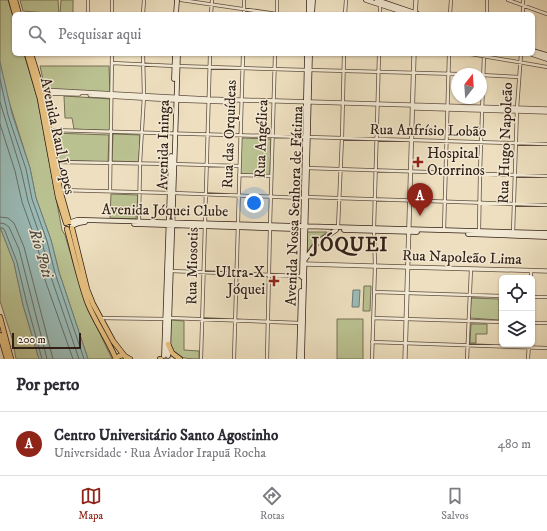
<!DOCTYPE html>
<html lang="pt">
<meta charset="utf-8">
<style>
:root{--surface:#fff;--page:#f2f2f3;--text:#2b2b33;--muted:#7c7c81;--line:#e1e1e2;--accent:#8f2418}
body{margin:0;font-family:"IM FELL DW Pica",serif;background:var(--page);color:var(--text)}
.controls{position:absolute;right:12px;bottom:12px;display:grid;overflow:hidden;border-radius:6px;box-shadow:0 1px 3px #0004}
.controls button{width:36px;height:36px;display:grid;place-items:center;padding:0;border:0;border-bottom:1px solid var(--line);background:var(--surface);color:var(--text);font:20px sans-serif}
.compass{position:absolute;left:451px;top:68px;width:36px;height:36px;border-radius:50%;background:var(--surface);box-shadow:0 1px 3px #0004;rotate:17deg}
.scale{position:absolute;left:12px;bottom:10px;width:69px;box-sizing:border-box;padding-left:4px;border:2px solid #311f16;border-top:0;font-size:11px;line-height:14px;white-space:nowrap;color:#311f16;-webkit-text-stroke:3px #f3ead5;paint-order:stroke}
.you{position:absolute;left:254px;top:203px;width:14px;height:14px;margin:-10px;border:3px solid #fff;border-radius:50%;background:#1a73e8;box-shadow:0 0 0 6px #1a73e833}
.badge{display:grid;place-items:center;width:26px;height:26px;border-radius:50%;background:var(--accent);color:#fff;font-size:13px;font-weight:700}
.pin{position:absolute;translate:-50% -33px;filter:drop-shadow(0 1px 2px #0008)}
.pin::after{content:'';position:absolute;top:21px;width:14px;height:12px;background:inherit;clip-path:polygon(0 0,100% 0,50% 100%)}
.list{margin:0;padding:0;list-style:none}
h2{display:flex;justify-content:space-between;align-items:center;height:52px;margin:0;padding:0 16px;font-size:17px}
h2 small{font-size:13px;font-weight:400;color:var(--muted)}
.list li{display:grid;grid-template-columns:26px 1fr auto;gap:12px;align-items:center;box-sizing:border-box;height:64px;padding:0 16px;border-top:1px solid var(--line)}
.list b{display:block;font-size:15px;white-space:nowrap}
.list p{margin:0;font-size:13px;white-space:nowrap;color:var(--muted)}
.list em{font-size:13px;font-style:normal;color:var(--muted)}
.icon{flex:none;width:22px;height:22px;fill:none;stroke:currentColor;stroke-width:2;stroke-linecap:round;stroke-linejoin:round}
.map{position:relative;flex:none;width:547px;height:359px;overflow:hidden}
.search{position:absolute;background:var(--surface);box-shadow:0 1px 3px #0004;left:12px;right:12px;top:12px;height:44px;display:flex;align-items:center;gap:10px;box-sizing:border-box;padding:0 14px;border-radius:6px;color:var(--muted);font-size:15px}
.sheet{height:116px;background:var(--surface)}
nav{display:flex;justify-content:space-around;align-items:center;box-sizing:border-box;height:56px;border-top:1px solid var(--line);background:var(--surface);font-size:11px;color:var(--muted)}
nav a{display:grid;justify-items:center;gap:2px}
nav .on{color:var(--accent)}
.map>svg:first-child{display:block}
.green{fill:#bac191;stroke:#767054}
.water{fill:#9abcb8;stroke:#707d77}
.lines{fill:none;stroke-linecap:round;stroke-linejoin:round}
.shore{stroke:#666e67;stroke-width:1}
.minor-casing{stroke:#604f40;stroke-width:4}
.tertiary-casing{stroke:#604f40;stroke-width:5}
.secondary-casing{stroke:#311f16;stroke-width:5.5}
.primary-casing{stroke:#311f16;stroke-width:6}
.minor{stroke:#f3ead5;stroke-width:2.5}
.tertiary{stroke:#f3ead5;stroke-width:3.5}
.secondary{stroke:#f3ead5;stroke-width:4}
.primary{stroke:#e6c080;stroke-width:4.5}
.poi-dot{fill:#8f2418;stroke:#f3ead5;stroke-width:1.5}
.labels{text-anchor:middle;stroke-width:3;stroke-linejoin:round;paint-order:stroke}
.street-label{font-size:15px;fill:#311f16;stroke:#f3ead5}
.poi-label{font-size:15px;fill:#311f16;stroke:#f3ead5;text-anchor:start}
.water-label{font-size:16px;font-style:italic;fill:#504e47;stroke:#f3ead5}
.district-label{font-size:19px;font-weight:bold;letter-spacing:1px;fill:#311f16;stroke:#f3ead5}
</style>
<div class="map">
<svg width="547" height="359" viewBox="0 0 547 359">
<rect width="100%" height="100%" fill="#eddfbf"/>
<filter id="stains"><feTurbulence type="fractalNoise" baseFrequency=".005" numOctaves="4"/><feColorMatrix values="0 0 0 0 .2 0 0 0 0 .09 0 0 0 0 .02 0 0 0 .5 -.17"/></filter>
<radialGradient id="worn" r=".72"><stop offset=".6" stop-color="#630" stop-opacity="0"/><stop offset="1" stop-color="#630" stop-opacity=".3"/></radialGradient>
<!-- green -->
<path class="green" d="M0,0H8L14,20V54H24L37,97L62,230L65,235L77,276L95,323L112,359H88L59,272L51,240L36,198L30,168L6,92L0,62Z
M20,0H58L59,14L23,11Z
M61,0H73V13L85,14H60Z
M40,66H109L110,93L45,89Z
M64,96L111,99L110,131L74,129L72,118H65Z
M53,133L109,135L108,162L58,160Z
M113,134L140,135L139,162L112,161Z
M241,138L271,139L270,176L240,174Z
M111,194L138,195L136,219L110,218Z
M0,227L14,263L23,305L39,359H16L12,338L0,301Z
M306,232H327L313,243L306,253Z
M364,286H371L370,311H363Z
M471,298L499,299V320L470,318Z
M337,319H363V359H337Z
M170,320L184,321V350L199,351V359C166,359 170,348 170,320Z
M471,324H487V334H476V343H470Z"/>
<!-- water -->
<path class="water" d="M0,62L12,114L30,168L36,198L51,240L59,272L88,359H39L23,305L14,263L0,227Z
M353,290H360L359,307H352Z"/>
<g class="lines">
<!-- shore -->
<path class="shore" d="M0,79L8,115L26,169L32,199L47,241L55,273L84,359
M0,102L21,170L28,201L42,242L50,274L79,359
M0,124L15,171L22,202L37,244L44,277L73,359
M0,217L8,218L14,223L24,247L53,359
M0,223L5,224L9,227L19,249L47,359
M0,228H3L5,231L17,262L27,304L42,359"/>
<defs>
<path id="minor" d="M88,0V14
M112,0V14
M181,0L277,14
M508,0L547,14
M143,14L144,0
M211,14L212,0
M244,14V0
M277,14V0
M345,14L346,0
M380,14V5
M450,14L451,0
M487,14V0
M523,14V0
M471,54L547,67
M112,63L174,66
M177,66L306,70
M310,70L458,74
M481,75L519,77
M50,130L305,137
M308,137L547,144
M56,162L171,164
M174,164L239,166
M307,168L547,176
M239,175L271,176
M60,190L170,193
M110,191L112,54
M174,193L303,198
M306,197L547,205
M139,221L140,163L144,96L143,54
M270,225L275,54
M338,227L342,138L344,54
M374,228L379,54
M444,230L449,54
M479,231L480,173L484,54
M513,233L517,108L521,54
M171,271L302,276
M531,278V271
M374,292L502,296
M532,297H547
M100,318L165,319
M170,318L300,323
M373,318L502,322
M501,322L502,296
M532,323H547
M372,342L547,348
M201,359L210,54
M234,359L243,54
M267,359L270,228
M372,359L375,266L374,231
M467,359L471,269
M528,359L529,344"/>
<path id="tertiary" d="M415,14L416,0
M42,90L208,99L547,109
M43,93L79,94
M90,95L173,100L231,102
M415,108L547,112
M305,264L547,271
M405,359L414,54"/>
<path id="secondary" d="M366,0L409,14
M377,0L418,14
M176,14L177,0
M309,14V0
M312,14L313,0
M533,51L547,55
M532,54L547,59
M174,79L175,54
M71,222L77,220H85L547,233
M134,224L295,229
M72,226L79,223L85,222
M344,230L417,232
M468,234L547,237
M306,258L317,243L336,230
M302,277L307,54
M164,356L171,156
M168,356L178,54
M299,359L301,291
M302,359L310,54"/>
<path id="primary" d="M11,0L15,14
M15,0L19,14
M27,54L40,99L58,197L66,223
M31,54L43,93L60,190L69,222
M72,228L87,289L93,304L113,341L127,359
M67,229C74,254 79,280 88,304C96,323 108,340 116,359
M0,317L11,359
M0,335L7,359
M168,344L172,353L180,359
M116,359L119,356L123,355L130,359
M160,359H161"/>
</defs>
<!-- minor casing -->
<use href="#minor" class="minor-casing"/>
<!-- tertiary casing -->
<use href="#tertiary" class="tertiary-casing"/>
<!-- secondary casing -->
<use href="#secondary" class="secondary-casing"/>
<!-- primary casing -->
<use href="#primary" class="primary-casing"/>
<!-- minor -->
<use href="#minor" class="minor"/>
<!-- tertiary -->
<use href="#tertiary" class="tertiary"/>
<!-- secondary -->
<use href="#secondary" class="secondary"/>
<!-- primary -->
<use href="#primary" class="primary"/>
</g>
<!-- markers -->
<g class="poi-dot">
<path d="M416 156h4v4h4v4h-4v4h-4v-4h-4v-4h4z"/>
<path d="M272 275h4v4h4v4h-4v4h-4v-4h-4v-4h4z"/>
</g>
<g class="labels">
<!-- street labels -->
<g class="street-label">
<text transform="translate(428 130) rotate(1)" y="5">Rua Anfrísio Lobão</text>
<text transform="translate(229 134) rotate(-88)" y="5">Rua das Orquídeas</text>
<text transform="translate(58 136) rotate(78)" y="5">Avenida Raul Lopes</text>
<text transform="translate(261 139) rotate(-88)" y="5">Rua Angélica</text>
<text transform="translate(505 143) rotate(-88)" y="5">Rua Hugo Napoleão</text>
<text transform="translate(163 145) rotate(-89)" y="5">Avenida Ininga</text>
<text transform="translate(294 206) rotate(-88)" y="5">Avenida Nossa Senhora de Fátima</text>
<text transform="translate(165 210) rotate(1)" y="5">Avenida Jóquei Clube</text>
<text transform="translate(462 257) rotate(2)" y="5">Rua Napoleão Lima</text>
<text transform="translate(192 266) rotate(-89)" y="5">Rua Miosotis</text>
</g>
<!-- poi labels -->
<g class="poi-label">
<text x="427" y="158">Hospital<tspan x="427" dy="17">Otorrinos</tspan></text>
<text x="265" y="277" text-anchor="end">Ultra-X<tspan x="265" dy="17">Jóquei</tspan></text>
</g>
<!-- water labels -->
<g class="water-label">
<text transform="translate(42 253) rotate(74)" y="6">Rio Poti</text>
</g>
<!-- district labels -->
<g class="district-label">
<text x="350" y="251">JÓQUEI</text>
</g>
</g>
<rect width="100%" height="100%" filter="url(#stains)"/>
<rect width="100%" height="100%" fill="url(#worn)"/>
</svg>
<div class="controls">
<button><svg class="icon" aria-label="locate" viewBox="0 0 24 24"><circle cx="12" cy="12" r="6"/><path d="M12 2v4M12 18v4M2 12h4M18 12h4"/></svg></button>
<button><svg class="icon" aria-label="layers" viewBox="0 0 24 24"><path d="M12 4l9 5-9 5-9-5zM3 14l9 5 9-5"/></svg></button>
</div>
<svg class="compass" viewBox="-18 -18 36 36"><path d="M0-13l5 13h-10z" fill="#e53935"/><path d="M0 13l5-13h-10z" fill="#7c7c81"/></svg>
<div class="scale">200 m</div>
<div class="you"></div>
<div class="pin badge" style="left:420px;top:216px">A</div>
<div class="search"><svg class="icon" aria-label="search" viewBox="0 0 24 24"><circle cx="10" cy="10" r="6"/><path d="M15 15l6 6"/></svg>Pesquisar aqui</div>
</div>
<section class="sheet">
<h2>Por perto<small></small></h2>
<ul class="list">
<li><span class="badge">A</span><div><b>Centro Universitário Santo Agostinho</b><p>Universidade · Rua Aviador Irapuã Rocha</p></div><em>480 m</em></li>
</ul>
</section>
<nav>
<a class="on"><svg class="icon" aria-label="map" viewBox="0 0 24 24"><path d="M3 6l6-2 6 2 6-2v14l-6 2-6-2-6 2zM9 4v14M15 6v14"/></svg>Mapa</a>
<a><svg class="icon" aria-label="directions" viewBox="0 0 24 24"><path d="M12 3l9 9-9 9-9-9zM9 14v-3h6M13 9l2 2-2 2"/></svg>Rotas</a>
<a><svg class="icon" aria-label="saved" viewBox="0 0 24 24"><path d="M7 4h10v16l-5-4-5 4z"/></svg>Salvos</a>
</nav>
